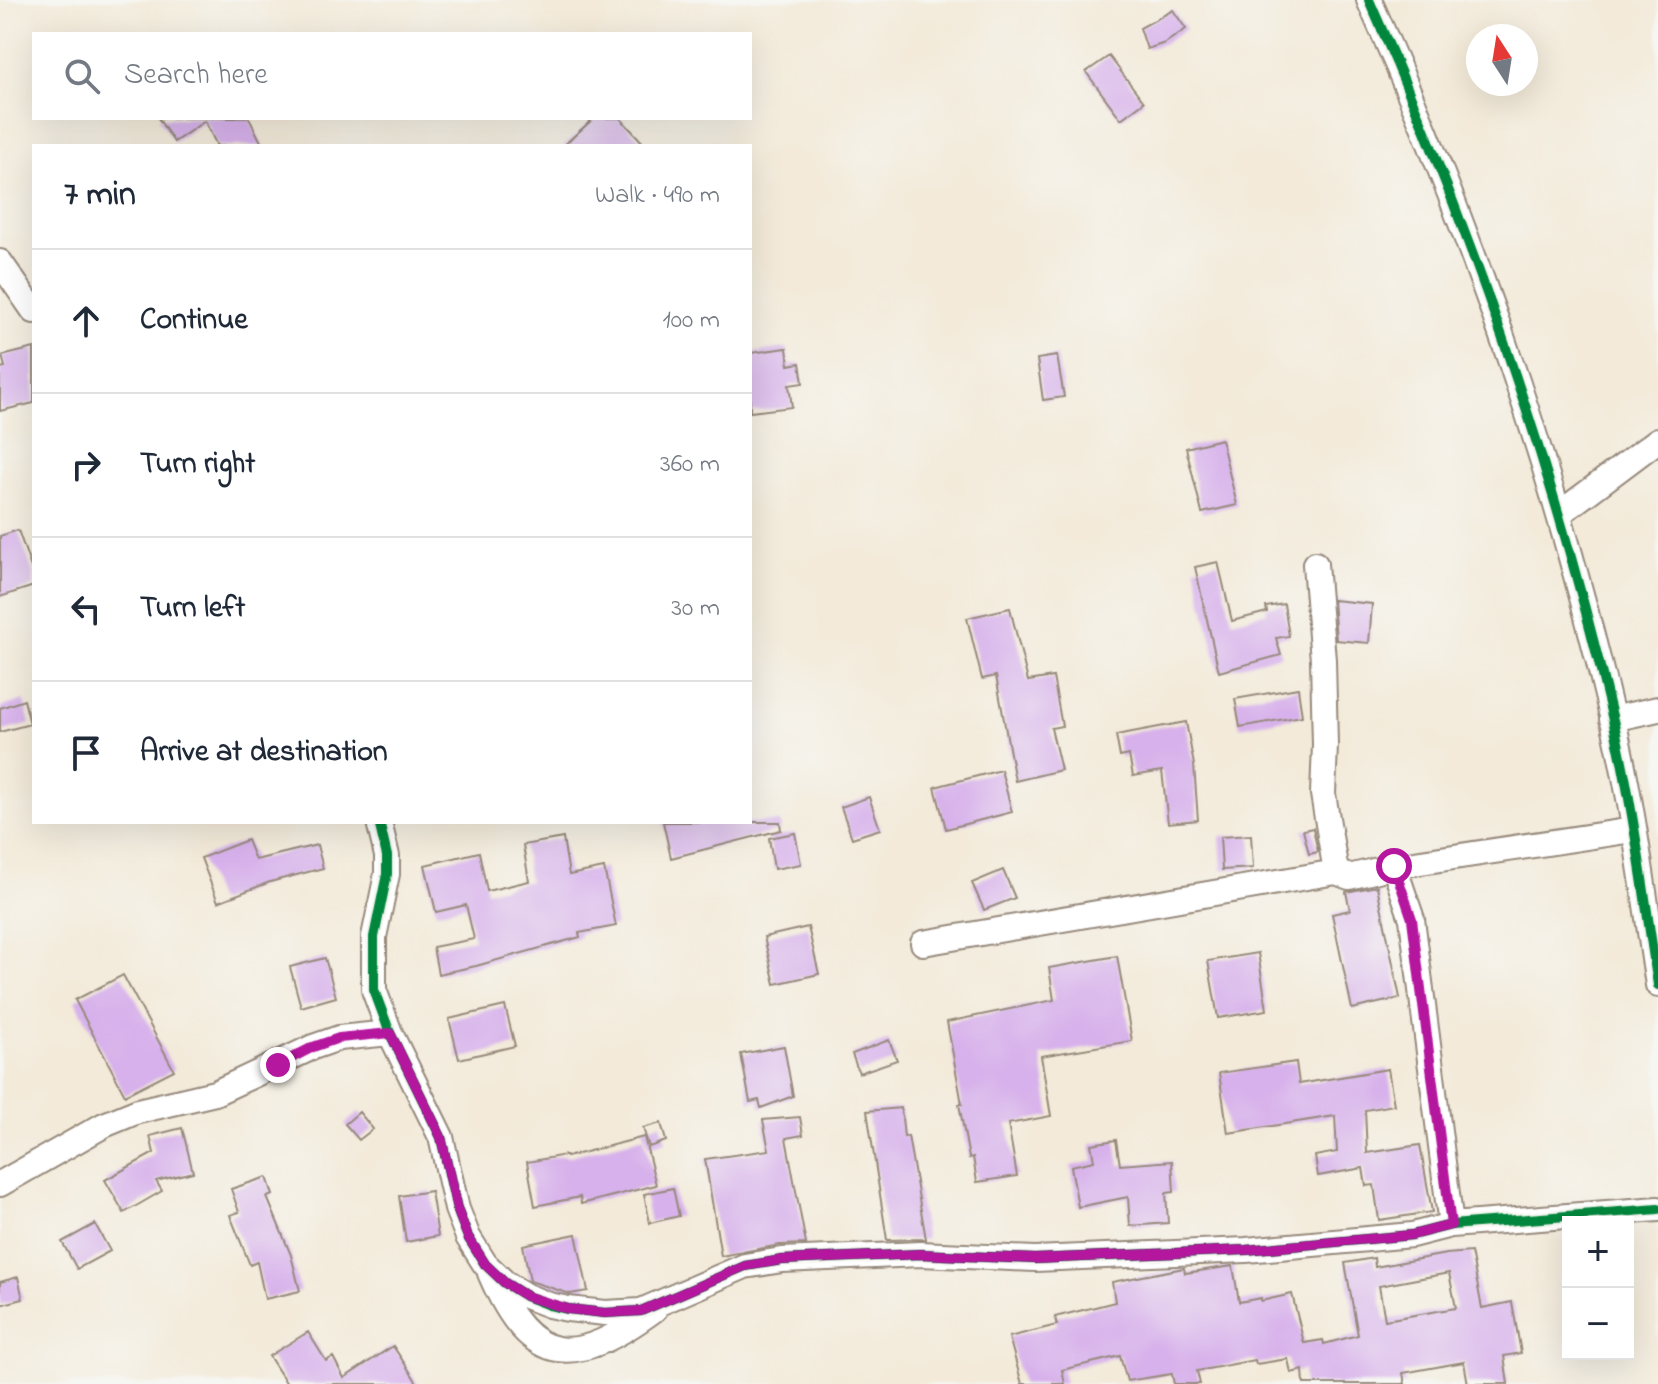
<!DOCTYPE html>
<meta charset="utf-8">
<style>
:root{--surface:#fff;--page:#f2f2f3;--text:#1f2937;--muted:#747a83;--line:#e0e1e3}
body{margin:0;font-family:"Indie Flower",sans-serif;background:var(--page);color:var(--text)}
.controls{position:absolute;right:24px;bottom:24px;display:grid;overflow:hidden;border-radius:0px;box-shadow:0 8px 32px #0002}
.controls button{width:72px;height:72px;display:grid;place-items:center;padding:0;border:0;border-bottom:2px solid var(--line);background:var(--surface);color:var(--text);font:40px sans-serif}
.compass{position:absolute;left:1466px;top:24px;width:72px;height:72px;border-radius:50%;background:var(--surface);box-shadow:0 8px 32px #0002;rotate:348deg}
.stop{position:absolute;width:24px;height:24px;margin:-18px;border:6px solid #b5179e;border-radius:50%;background:#fff}
.stop.end{background:#b5179e;border-color:#fff;box-shadow:0 2px 8px #0008}
.list{margin:0;padding:0;list-style:none}
h2{display:flex;justify-content:space-between;align-items:center;height:104px;margin:0;padding:0 32px;font-size:34px}
h2 small{font-size:26px;font-weight:400;color:var(--muted)}
.list li{display:grid;grid-template-columns:52px 1fr auto;gap:24px;align-items:center;box-sizing:border-box;height:144px;padding:0 32px;border-top:2px solid var(--line)}
.list b{display:block;font-size:30px;white-space:nowrap}
.list em{font-size:26px;font-style:normal;color:var(--muted)}
.icon{flex:none;width:44px;height:44px;fill:none;stroke:currentColor;stroke-width:2;stroke-linecap:round;stroke-linejoin:round}
.map{position:relative;flex:none;width:1658px;height:1384px;overflow:hidden}
.search{position:absolute;background:var(--surface);box-shadow:0 8px 32px #0002;left:32px;top:32px;width:720px;height:88px;display:flex;align-items:center;gap:20px;box-sizing:border-box;padding:0 28px;border-radius:0px;color:var(--muted);font-size:30px}
.panel{position:absolute;background:var(--surface);box-shadow:0 8px 32px #0002;left:32px;top:144px;width:720px;height:680px;border-radius:0px}
.map>svg:first-child{display:block}
.building{fill:#d7b1eb;fill-rule:evenodd}
.lines{fill:none;stroke-linecap:round;stroke-linejoin:round}
.minor-casing{stroke:#978a7c;stroke-width:28}
.minor{stroke:#fff;stroke-width:24}
.cycleway-casing{stroke:#f6f6f2;stroke-width:15}
.cycleway{stroke:#00873e;stroke-width:10}
.route{stroke:#b5179e;stroke-width:10}
</style>
<div class="map">
<svg width="1658" height="1384" viewBox="0 0 1658 1384">
<rect width="100%" height="100%" fill="#f6f6f2"/>
<filter id="ink" filterUnits="userSpaceOnUse"><feTurbulence type="fractalNoise" baseFrequency=".0125" numOctaves="2"/><feDisplacementMap in="SourceGraphic" scale="16" xChannelSelector="R" yChannelSelector="G"/><feConvolveMatrix kernelMatrix="1 2 1 2 8 2 1 2 1" color-interpolation-filters="sRGB"/></filter>
<filter id="wash" filterUnits="userSpaceOnUse"><feTurbulence type="fractalNoise" baseFrequency=".006" numOctaves="4" result="noise"/><feDisplacementMap in="SourceGraphic" scale="32" xChannelSelector="R" yChannelSelector="G"/><feGaussianBlur stdDeviation="1.8" result="paint"/><feColorMatrix in="noise" values="0 0 0 0 0 0 0 0 0 0 0 0 0 0 0 0 0 1.4 0 .05"/><feComposite in="paint" operator="in"/></filter>
<g filter="url(#wash)">
<rect width="100%" height="100%" fill="#f3ead9"/>
<g id="blocks">
<!-- building -->
<path class="building" d="M1173,10L1186,29L1165,43L1147,49L1140,28Z
M1109,56L1144,102L1121,119L1086,72Z
M158,118H249L263,146H217L205,121L174,142Z
M594,118H620L646,146H563Z
M34,348V403L0,411V368L5,367L2,356Z
M787,348L789,365L800,363L803,383L789,385L792,407L750,412V353Z
M1057,356L1064,397L1043,400L1037,359Z
M1221,439L1237,505L1202,513L1186,448Z
M18,530L34,576V586L0,597V536Z
M1218,562L1232,621L1267,612L1266,607L1284,604L1289,636L1276,638L1281,655L1219,672L1195,567Z
M1333,600L1372,604L1369,643L1336,640Z
M1010,608L1028,681L1053,677L1062,726L1051,728L1061,770L1015,781L996,676L982,679L967,618Z
M1298,688L1302,716L1240,727L1235,699Z
M24,700L30,724L0,732V708Z
M1186,722L1194,765L1198,820L1168,823L1162,771L1133,776L1129,755L1120,757L1116,735Z
M1001,770L1012,812L946,829L935,787Z
M869,797L880,829L852,838L841,807Z
M663,822H780L781,830L671,858Z
M1313,828L1318,852L1309,854L1303,830Z
M795,833L801,864L774,869L769,838Z
M1251,835L1253,868L1222,870L1220,837Z
M563,838L569,875L604,868L616,926L579,933L580,937L476,966L438,974L433,947L474,939L466,905L436,912L425,865L479,852L487,891L529,881L523,845Z
M247,840L255,860L317,845L323,868L270,882L218,902L201,858Z
M1003,870L1015,898L984,910L972,883Z
M1377,886L1400,998L1352,1009L1332,914L1350,910L1346,892Z
M808,927L819,974L775,984L764,937Z
M1258,953L1267,1010L1218,1018L1208,961Z
M1117,956L1132,1041L1041,1056L1051,1116L1008,1124L1017,1176L977,1182L973,1157L969,1158L959,1104H962L947,1022L1054,1000L1049,968Z
M325,958L336,997L301,1007L290,967Z
M123,975L174,1070L125,1095L75,1000Z
M505,1006L515,1046L459,1059L449,1019Z
M889,1040L897,1060L859,1073L852,1054Z
M784,1046L793,1096L761,1108L759,1100L750,1102L741,1054Z
M1296,1062L1299,1084L1388,1069L1394,1105L1365,1110L1367,1153L1420,1145L1432,1212L1379,1220L1374,1185L1366,1186L1363,1168L1318,1176L1315,1156L1337,1152L1335,1116L1228,1133L1219,1073Z
M901,1108L904,1137L908,1136L926,1239L887,1240L867,1111Z
M359,1112L373,1129L359,1140L345,1124Z
M800,1117L803,1135L786,1138L806,1244L780,1245L721,1256L705,1159L769,1150L763,1120Z
M661,1123L666,1141L649,1147L643,1128Z
M182,1128L193,1172L156,1181L162,1191L124,1213L105,1180L154,1153L150,1136Z
M644,1137L656,1185L581,1204L580,1197L535,1206L527,1162L565,1155L566,1157Z
M1116,1140L1120,1165L1172,1161L1174,1192L1166,1193L1168,1223L1130,1226L1128,1197L1078,1207L1071,1166L1094,1161L1091,1144Z
M267,1177L273,1195L267,1197L291,1255L300,1291L265,1299L257,1262L250,1265L230,1215L239,1212L231,1189Z
M673,1188L679,1216L650,1223L644,1194Z
M431,1191L438,1236L406,1242L399,1196Z
M95,1224L110,1251L77,1269L62,1242Z
M576,1234L588,1291L570,1294L530,1281L523,1245Z
M1471,1252L1482,1308L1512,1302L1521,1353L1504,1356L1508,1384H1468L1464,1362L1403,1373L1405,1384H1304L1303,1370L1291,1373L1288,1359L1256,1364L1255,1360L1197,1371L1200,1384H1174L1172,1374L1127,1381L1120,1356L1062,1370L1065,1384H1022L1009,1337L1057,1325L1055,1317L1115,1302L1112,1282L1184,1268L1185,1273L1233,1266L1239,1302L1261,1298V1301L1292,1294L1304,1343L1323,1340L1324,1344L1358,1335L1345,1263L1374,1258L1375,1267L1446,1254ZM1449,1273L1456,1308L1385,1320L1379,1286Z
M18,1277L23,1299L0,1305V1282Z
M308,1332L326,1361L333,1357L344,1378L393,1346L418,1384H287L269,1356Z"/>
</g>
</g>
<g filter="url(#ink)">
<use href="#blocks" fill-opacity="0" stroke="#978a7c" stroke-width="2"/>
<g class="lines">
<defs>
<path id="minor" d="M1369,0C1472,230 1554,471 1612,716C1633,804 1644,895 1658,985
M0,262L34,311
M1559,514L1658,440
M1315,564L1323,660L1325,745L1323,794L1336,872L1349,877L1394,866L1633,830
M1612,719L1658,709
M379,822L387,856V874L374,937V990L390,1033L441,1137L457,1209L468,1237L485,1264L505,1283L526,1296L549,1305L568,1309L605,1313L641,1311L745,1266L782,1260L920,1254L1035,1259L1246,1250L1412,1235L1451,1225L1658,1209
M1394,866L1412,919L1451,1225
M923,943L1336,872
M0,1184L104,1125L138,1111L215,1093L313,1047L339,1038L390,1033
M490,1273C531,1370 576,1367 655,1309"/>
</defs>
<!-- minor casing -->
<use href="#minor" class="minor-casing"/>
<!-- minor -->
<use href="#minor" class="minor"/>
<defs>
<path id="cycleway" d="M1369,0C1472,230 1554,471 1612,716C1633,804 1644,895 1658,985
M379,822L387,856V874L374,937V990L390,1033L441,1137L457,1209L468,1237L485,1264L505,1283L526,1296L549,1305L568,1309L605,1313L641,1311L745,1266L782,1260L920,1254L1035,1259L1246,1250L1412,1235L1451,1225L1658,1209"/>
</defs>
<!-- cycleway casing -->
<use href="#cycleway" class="cycleway-casing"/>
<!-- cycleway -->
<use href="#cycleway" class="cycleway"/>
</g>
</g>
<g class="lines" filter="url(#ink)">
<!-- route -->
<path class="route" d="M278,1065L313,1047L339,1038L390,1033L441,1137L457,1209L468,1237L485,1264L505,1283L526,1296L568,1309L605,1313L641,1311L745,1266L782,1260L920,1254L1035,1259L1246,1250L1412,1235L1451,1225L1412,919L1394,866"/>
</g>
</svg>
<div class="controls">
<button>+</button>
<button>−</button>
</div>
<svg class="compass" viewBox="-18 -18 36 36"><path d="M0-13l5 13h-10z" fill="#e53935"/><path d="M0 13l5-13h-10z" fill="#747a83"/></svg>
<div class="stop" style="left:1394px;top:866px"></div>
<div class="stop end" style="left:278px;top:1065px"></div>
<div class="search"><svg class="icon" aria-label="search" viewBox="0 0 24 24"><circle cx="10" cy="10" r="6"/><path d="M15 15l6 6"/></svg>Search here</div>
<section class="panel">
<h2>7 min<small>Walk · 490 m</small></h2>
<ul class="list">
<li><svg class="icon" aria-label="ahead" viewBox="0 0 24 24"><path d="M12 20V5M6 11l6-6 6 6"/></svg><div><b>Continue</b></div><em>100 m</em></li>
<li><svg class="icon" aria-label="right" viewBox="0 0 24 24"><path d="M7 20v-9h11M14 6l5 5-5 5"/></svg><div><b>Turn right</b></div><em>360 m</em></li>
<li><svg class="icon" aria-label="left" viewBox="0 0 24 24"><path d="M17 20v-9H6M10 6l-5 5 5 5"/></svg><div><b>Turn left</b></div><em>30 m</em></li>
<li><svg class="icon" aria-label="arrive" viewBox="0 0 24 24"><path d="M6 21V4h12l-3 4 3 4H6"/></svg><div><b>Arrive at destination</b></div></li>
</ul>
</section>
</div>
